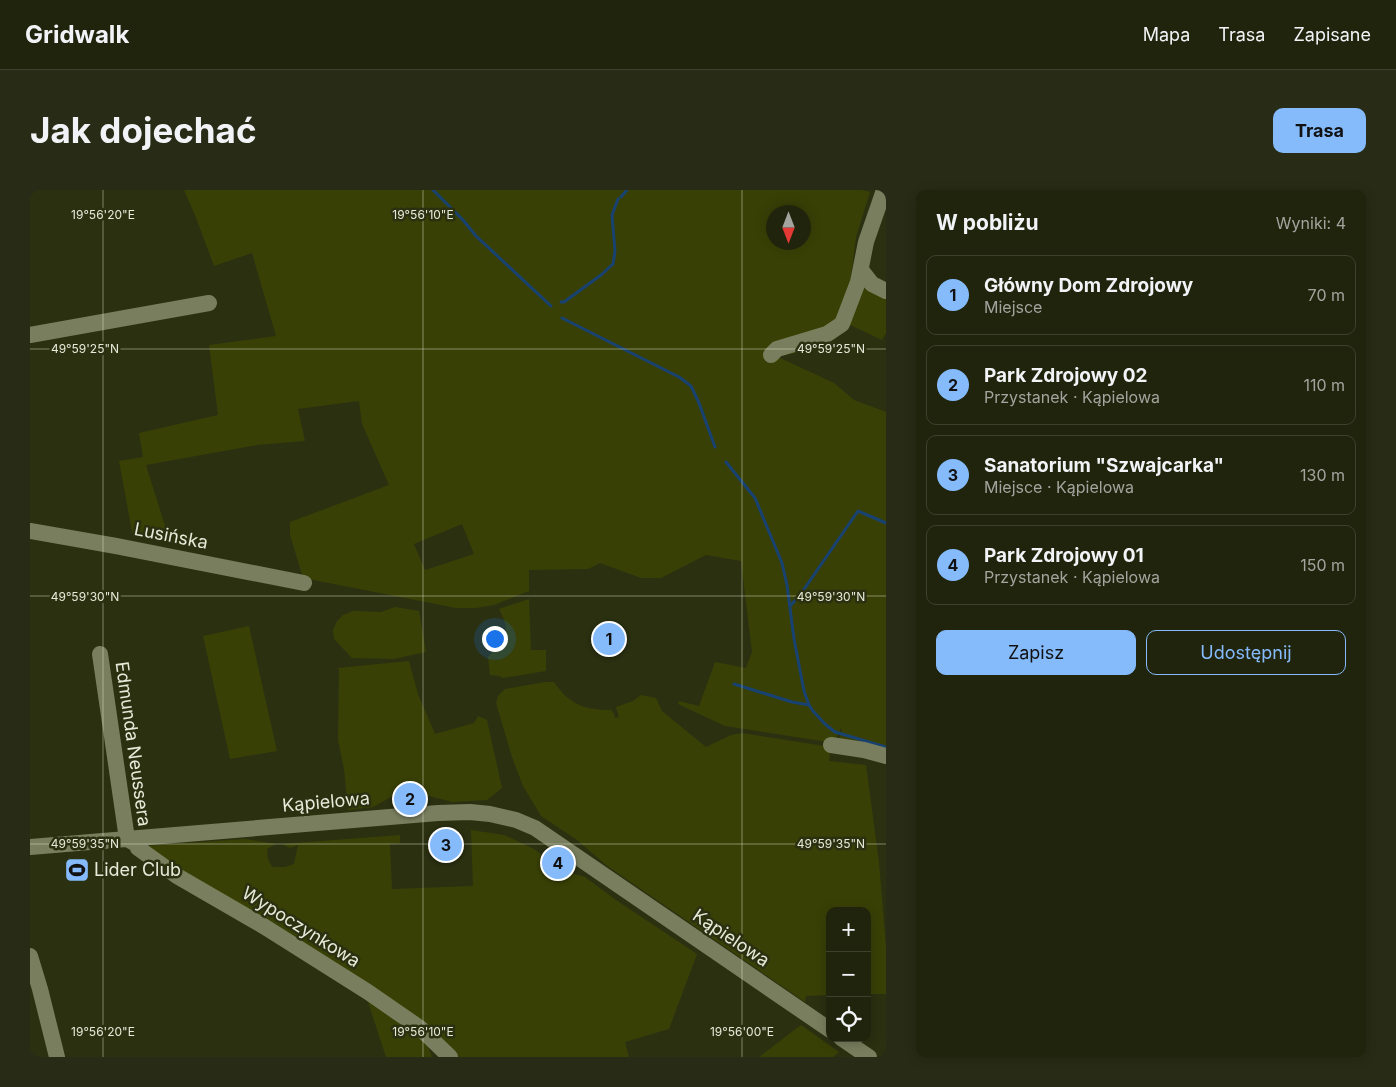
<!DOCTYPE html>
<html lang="pl">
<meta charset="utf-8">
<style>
:root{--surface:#20240d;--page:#282c16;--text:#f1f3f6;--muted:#a2a49d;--line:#3d412e;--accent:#85bbfb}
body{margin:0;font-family:Inter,sans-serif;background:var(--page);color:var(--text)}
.controls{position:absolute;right:15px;bottom:15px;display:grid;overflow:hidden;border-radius:10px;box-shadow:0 2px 12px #0003}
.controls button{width:45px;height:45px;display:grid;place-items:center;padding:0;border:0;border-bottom:1px solid var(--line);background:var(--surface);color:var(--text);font:25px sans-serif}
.compass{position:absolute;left:736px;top:15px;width:45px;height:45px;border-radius:50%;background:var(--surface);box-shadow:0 2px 12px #0003;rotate:180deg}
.you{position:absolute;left:464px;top:448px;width:18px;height:18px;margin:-12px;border:4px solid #fff;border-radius:50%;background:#1a73e8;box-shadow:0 0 0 8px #1a73e833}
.badge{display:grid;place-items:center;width:32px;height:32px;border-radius:50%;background:var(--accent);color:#111;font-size:16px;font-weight:700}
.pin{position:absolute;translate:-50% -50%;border:2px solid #fff;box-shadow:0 1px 5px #0006}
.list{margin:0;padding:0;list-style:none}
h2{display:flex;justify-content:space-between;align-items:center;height:65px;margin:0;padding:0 20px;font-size:21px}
h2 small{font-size:16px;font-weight:400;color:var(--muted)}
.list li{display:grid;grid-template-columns:32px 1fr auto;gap:15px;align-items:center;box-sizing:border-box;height:80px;margin:0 10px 10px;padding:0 10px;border:1px solid var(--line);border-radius:10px}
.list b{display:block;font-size:19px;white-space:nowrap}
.list p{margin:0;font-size:16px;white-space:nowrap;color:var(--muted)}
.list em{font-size:16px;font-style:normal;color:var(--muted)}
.actions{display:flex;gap:10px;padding:15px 20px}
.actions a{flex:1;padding:11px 0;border:1px solid var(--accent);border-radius:10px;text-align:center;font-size:18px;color:var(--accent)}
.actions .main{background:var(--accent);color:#111}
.icon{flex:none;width:28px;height:28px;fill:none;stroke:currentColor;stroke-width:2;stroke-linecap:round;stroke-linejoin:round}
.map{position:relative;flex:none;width:856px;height:867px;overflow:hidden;border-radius:10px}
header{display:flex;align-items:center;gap:30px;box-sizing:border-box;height:70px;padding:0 25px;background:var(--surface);border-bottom:1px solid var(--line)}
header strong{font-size:24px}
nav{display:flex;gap:28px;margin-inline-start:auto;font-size:18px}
.intro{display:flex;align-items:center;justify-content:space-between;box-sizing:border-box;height:120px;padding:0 30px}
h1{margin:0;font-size:35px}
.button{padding:12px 22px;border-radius:10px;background:var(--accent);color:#111;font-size:18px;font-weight:700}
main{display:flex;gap:30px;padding:0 30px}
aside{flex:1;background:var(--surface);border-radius:10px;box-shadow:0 2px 12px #0003}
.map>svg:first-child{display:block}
.green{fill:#394006;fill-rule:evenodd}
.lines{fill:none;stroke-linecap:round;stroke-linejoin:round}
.stream{stroke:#184271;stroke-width:3}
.minor{stroke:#797f5e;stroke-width:16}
.ticks{fill:none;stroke:#e6ead8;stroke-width:1;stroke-opacity:0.45}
.labels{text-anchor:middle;stroke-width:5;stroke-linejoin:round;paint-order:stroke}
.street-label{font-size:18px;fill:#e6ead8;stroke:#2b3011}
.poi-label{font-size:18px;fill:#e6ead8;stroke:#2b3011;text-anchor:start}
.ticks-label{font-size:12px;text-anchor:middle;fill:#e6ead8;stroke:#2b3011;stroke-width:5;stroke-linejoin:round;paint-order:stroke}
</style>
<header>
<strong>Gridwalk</strong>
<nav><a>Mapa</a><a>Trasa</a><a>Zapisane</a></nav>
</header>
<div class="intro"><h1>Jak dojechać</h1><a class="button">Trasa</a></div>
<main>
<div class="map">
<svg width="856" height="867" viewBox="0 0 856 867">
<rect width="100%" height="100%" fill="#2b3011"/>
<!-- green -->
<path class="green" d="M154,0H832L840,2L826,47L821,86L856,106V143L852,150L816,133C805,162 773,159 748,167L804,193L824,210L856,222V563L807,554L812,540L811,538L804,553L695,536L648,514L649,511L669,516L685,472L716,478L722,462L711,371L676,365L631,388H611L570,373L558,379L499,380V401L464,415L446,418H426L273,388L260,345V332L359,295L332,234L329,211L268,219L275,251L227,255L116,275L136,339L103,347L89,271L113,267L109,243L188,225L179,155L246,146L222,63L184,76L165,25ZM744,22H774V52H744ZM432,334L444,364L395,380L384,354Z
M499,409L501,460H516V481L473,488L469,486L460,485L458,467C467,457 480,448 475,433C474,428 471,424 469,419Z
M365,417L389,421L396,462L364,469L322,468L304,449L303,440L307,431L313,425L323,421L351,422Z
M219,436L247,561L200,569L173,446Z
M379,471L388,504L405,544L444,533L448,526L457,530L472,598L457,610L422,612L392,604L365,605L343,617L318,620L314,579L308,550L309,479L307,478Z
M515,492H524C539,514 554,520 581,520L584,524L585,528L589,527L586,517L603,511L611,505L626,508L632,521L676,557L701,545L712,543L801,557L799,571L836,575L849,672L856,757V804H837V721H800V805L776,806L775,812L576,675L547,650L511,626L493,596L482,567L466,513L468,506L475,499Z
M441,640L474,645L504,659L534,681L555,687L586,710L667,764L639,839L595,852L599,867H424L115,656L215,649L246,654L237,659L238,669L242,677H255L264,674L268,655L260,658L252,654L370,645V653L360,654L362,699L443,696Z
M338,812L395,848L402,867H356Z
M771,835L809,862L803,867H729Z"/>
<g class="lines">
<!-- stream -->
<path class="stream" d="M403,0L433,30L446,46L521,116
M591,7L597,0
M531,112H534L571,85L583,74L585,61L582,25L588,9
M532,128L649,187L661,196L669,213L685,257
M696,272L725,308L752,373L757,395L764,449L774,501L779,515L783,521L795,534L805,542L856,557
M761,415L770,405L828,321L856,333
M704,494L762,512L779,515"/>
<!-- minor -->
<path class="minor" d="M831,80L842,94L856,101
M0,145L179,113
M741,165L747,159L797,144L812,134L828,92L836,52L854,0
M0,341L86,356L274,393
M70,464L97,649L108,655V658L147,686L235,737L338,802L390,838L420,867
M801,555L834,560L856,566
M0,657L408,623L440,622L460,624L486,630L505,638L800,840
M0,766L10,799L27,867
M811,848L839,867"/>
</g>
<!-- ticks -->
<path class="ticks" d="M73,0V867M393,0V867M712,0V867M0,159H856M0,406H856M0,654H856"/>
<!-- icons -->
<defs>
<symbol id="stadium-square" viewBox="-11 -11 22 22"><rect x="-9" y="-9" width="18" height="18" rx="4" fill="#85bbfb" stroke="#2b3011"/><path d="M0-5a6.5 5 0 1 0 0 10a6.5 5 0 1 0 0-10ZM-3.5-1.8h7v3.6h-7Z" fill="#111"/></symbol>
</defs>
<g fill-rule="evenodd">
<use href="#stadium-square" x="33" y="666" width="28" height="28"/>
</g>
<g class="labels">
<!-- street labels -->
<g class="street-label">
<text transform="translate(141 346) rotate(11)" y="6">Lusińska</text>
<text transform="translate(103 554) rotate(82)" y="6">Edmunda Neussera</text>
<text transform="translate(296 612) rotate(-5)" y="6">Kąpielowa</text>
<text transform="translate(271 737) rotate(32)" y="6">Wypoczynkowa</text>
<text transform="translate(701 748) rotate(34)" y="6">Kąpielowa</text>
</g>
<!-- poi labels -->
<g class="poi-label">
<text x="64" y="686">Lider Club</text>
</g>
</g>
<g class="ticks-label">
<text x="73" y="29">19°56'20"E</text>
<text x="393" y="29">19°56'10"E</text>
<text x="801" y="163">49°59'25"N</text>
<text x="55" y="163">49°59'25"N</text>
<text x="801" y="411">49°59'30"N</text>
<text x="55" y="411">49°59'30"N</text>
<text x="801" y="658">49°59'35"N</text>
<text x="55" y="658">49°59'35"N</text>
<text x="73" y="846">19°56'20"E</text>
<text x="393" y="846">19°56'10"E</text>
<text x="712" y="846">19°56'00"E</text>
</g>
</svg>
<div class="controls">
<button>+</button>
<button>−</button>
<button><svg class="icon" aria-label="locate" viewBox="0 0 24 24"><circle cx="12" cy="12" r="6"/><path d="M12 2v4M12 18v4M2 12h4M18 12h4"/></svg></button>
</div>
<svg class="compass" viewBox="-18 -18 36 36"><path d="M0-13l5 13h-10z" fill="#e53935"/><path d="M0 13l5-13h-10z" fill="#a2a49d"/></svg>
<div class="you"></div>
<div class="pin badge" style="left:579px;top:449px">1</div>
<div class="pin badge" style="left:380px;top:609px">2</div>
<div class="pin badge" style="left:416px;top:655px">3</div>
<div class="pin badge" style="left:528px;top:673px">4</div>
</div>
<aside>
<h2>W pobliżu<small>Wyniki: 4</small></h2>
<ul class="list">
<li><span class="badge">1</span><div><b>Główny Dom Zdrojowy</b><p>Miejsce</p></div><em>70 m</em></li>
<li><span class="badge">2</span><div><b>Park Zdrojowy 02</b><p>Przystanek · Kąpielowa</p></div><em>110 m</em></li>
<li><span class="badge">3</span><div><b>Sanatorium &quot;Szwajcarka&quot;</b><p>Miejsce · Kąpielowa</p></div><em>130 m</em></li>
<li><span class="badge">4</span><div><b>Park Zdrojowy 01</b><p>Przystanek · Kąpielowa</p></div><em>150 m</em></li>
</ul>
<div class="actions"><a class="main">Zapisz</a><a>Udostępnij</a></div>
</aside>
</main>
